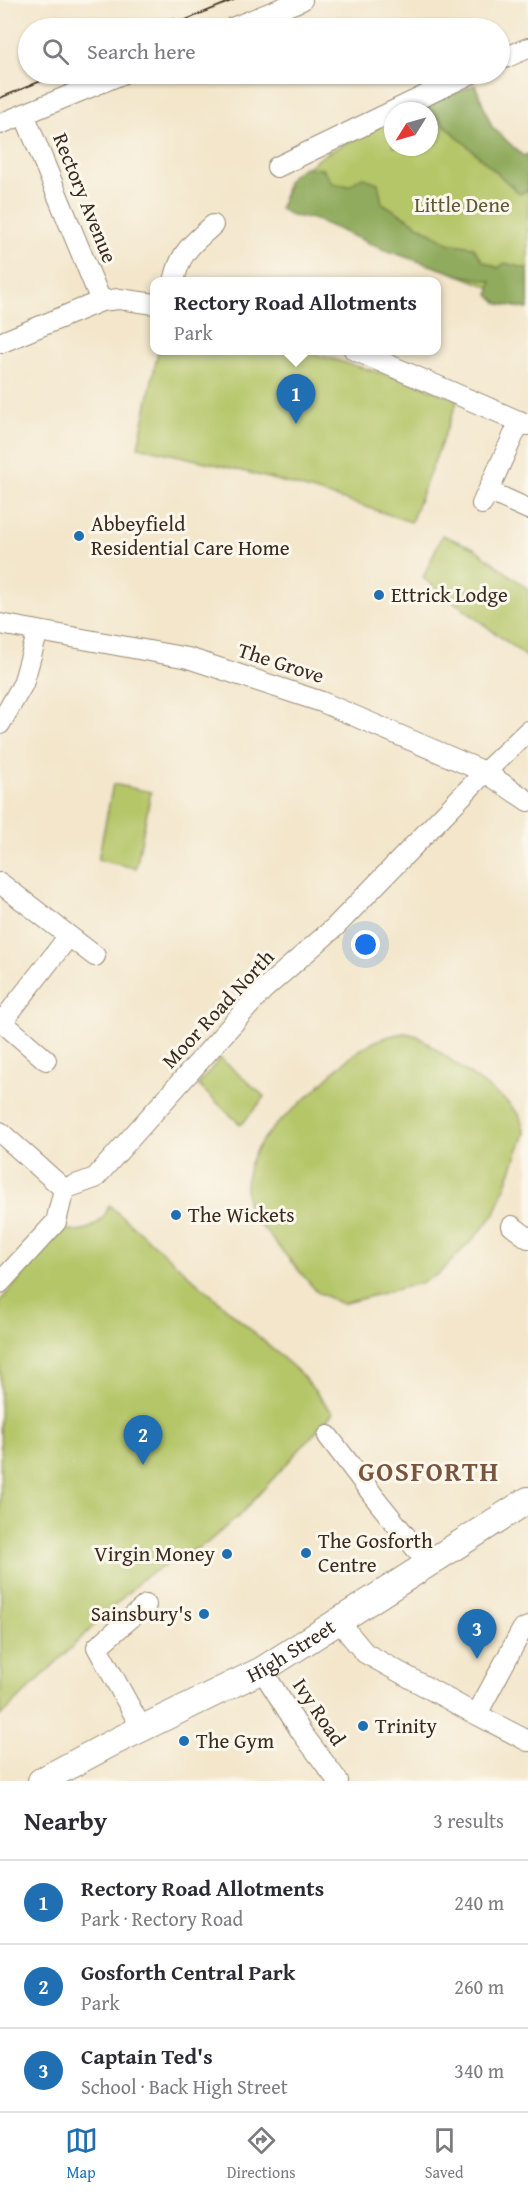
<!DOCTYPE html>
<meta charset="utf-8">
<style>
:root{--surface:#fff;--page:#f7f7f7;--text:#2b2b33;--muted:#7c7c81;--line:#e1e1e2;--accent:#1f6fb2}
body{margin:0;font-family:"Gentium Book Plus",serif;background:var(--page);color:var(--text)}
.compass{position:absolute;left:384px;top:102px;width:54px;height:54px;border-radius:50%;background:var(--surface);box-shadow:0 2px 4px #0004;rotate:233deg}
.you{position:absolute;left:366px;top:945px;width:21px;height:21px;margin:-15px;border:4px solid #fff;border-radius:50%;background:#1a73e8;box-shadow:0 0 0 9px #1a73e833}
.badge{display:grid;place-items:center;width:39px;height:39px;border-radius:50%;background:var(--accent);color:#fff;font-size:20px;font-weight:700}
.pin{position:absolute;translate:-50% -50px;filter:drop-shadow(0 2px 3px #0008)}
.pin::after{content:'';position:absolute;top:32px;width:21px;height:18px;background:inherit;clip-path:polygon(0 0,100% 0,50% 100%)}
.popup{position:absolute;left:150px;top:277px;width:291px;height:78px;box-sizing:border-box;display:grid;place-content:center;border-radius:12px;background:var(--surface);filter:drop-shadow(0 2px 4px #0005);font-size:20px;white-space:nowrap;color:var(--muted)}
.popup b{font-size:22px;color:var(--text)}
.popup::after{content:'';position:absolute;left:50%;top:100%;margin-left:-12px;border:12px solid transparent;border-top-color:var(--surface)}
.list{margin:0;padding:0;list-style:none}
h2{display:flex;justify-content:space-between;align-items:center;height:78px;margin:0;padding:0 24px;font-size:26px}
h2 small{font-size:20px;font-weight:400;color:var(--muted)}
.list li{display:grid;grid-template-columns:39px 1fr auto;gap:18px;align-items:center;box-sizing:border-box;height:84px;padding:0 24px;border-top:2px solid var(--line)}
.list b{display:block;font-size:22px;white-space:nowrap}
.list p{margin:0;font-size:20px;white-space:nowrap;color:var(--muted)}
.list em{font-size:20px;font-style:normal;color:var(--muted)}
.icon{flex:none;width:33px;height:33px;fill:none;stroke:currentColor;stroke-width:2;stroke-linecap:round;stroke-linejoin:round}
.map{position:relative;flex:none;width:528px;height:1781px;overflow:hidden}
.search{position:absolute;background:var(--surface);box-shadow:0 2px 4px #0004;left:18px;right:18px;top:18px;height:66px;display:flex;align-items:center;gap:15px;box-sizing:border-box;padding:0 21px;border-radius:33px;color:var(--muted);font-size:22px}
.sheet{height:330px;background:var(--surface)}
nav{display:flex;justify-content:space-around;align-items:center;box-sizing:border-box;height:84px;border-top:2px solid var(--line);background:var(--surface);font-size:16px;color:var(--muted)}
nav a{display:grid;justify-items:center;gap:3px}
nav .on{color:var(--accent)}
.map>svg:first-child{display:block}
.green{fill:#b5c669;stroke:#787844;stroke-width:1.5}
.forest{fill:#90ab5d;stroke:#666a3e;stroke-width:1.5}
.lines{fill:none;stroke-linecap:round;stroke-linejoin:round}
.minor-casing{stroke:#978874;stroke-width:22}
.major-casing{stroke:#978874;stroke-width:28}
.minor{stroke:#fff;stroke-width:20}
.major{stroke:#fff;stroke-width:26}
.tram{stroke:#3b2a1e;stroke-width:1.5}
.poi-dot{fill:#1f6fb2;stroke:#fbf7ec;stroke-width:2}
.labels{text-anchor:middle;stroke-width:6;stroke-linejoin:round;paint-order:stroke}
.street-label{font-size:21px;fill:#3b2a1e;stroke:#fbf7ec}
.park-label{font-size:21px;fill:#605934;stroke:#fbf7ec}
.poi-label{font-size:21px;fill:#3b2a1e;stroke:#fbf7ec;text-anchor:start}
.district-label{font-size:27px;font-weight:bold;letter-spacing:1.5px;fill:#7a553e;stroke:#fbf7ec}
</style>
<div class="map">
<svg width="528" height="1781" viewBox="0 0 528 1781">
<rect width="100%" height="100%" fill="#fbf7ec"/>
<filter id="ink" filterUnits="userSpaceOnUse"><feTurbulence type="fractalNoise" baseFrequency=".0167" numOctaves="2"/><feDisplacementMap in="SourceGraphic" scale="12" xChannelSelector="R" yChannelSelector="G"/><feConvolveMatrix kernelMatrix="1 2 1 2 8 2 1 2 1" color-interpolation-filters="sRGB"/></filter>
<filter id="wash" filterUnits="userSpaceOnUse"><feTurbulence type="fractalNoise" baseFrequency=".008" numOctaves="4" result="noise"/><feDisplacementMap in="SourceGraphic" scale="24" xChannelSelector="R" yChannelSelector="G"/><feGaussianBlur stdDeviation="1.35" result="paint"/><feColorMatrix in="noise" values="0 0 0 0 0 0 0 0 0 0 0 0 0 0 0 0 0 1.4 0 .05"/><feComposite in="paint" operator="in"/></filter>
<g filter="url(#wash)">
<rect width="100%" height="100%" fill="#f3e6cb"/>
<!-- green -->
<path class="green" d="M475,85L492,127L523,156L528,154V302L281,206L287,184L286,182L289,180L327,153L393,119V147H429V111H410Z
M158,351H304L412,382L458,400L411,522C322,491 231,466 138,447Z
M442,535L474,548L528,589V658L423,578Z
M113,784L151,792L136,868L98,860Z
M405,1033L418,1036L505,1100L519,1114L525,1133L495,1214L475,1237L439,1274L421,1283L342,1304L317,1292L250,1213C243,1191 245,1167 258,1147C271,1126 296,1108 314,1091C327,1079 340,1064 354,1054C369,1043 387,1035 405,1033Z
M220,1058L265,1097L241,1125L198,1085Z
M109,1205L300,1373L333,1413L238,1517L207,1543L143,1578L1,1716L0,1301L64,1229C85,1235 103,1225 109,1205Z"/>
<!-- forest -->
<path class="forest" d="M475,85L492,127L523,156L528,154V190L520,194L424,106Z
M304,167L323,169L332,183L349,186L362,177L378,183L382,203L448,243L473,247L483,261L498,268L505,263L528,269V309L499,304L489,295L491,281L459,275L385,250L314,219L293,216L280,209L291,176Z"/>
</g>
<g filter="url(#ink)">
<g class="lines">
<defs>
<path id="minor" d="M232,28L302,0
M500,60L528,48
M24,114L101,301
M0,124L122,74
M277,167L470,74
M174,282C180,251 192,245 213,225
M0,343L101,301L119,299L155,304
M354,350L528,425
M488,491L528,509
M482,504L520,421
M0,624L188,658L322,702L485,772L528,801
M0,724L23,684L38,631
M0,883L95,956
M0,1020L46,1060
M2,1022L69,936
M0,1132L64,1189
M512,1226L528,1238
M0,1283L56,1222L64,1189L95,1178L263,990L335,927L485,772L528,731
M328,1436L379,1503L429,1565
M341,1620L349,1634L365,1653L464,1708L528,1741
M262,1670L302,1733L338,1781
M477,1714L522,1630L528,1627
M142,1729L97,1647L146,1605"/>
<g id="major">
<path id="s1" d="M41,1781L110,1744L262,1670L528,1500"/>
</g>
</defs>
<!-- minor casing -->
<use href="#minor" class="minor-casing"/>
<!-- major casing -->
<use href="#major" class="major-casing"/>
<!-- minor -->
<use href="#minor" class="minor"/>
<!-- major -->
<use href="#major" class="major"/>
<!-- tram -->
<path class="tram" d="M150,28L174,19
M166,28L234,0
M0,98L58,74"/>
</g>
</g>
<!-- markers -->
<g class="poi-dot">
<circle cx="79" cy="536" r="6"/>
<circle cx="379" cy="595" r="6"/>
<circle cx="176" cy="1215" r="6"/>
<circle cx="306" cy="1553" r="6"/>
<circle cx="227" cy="1554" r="6"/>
<circle cx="204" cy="1614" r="6"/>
<circle cx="363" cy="1726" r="6"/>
<circle cx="184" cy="1741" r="6"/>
</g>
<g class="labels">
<!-- street labels -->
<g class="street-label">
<text transform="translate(85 198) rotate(68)" y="7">Rectory Avenue</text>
<text transform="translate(281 663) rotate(18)" y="7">The Grove</text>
<text transform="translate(218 1009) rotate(-47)" y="7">Moor Road North</text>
<text dy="7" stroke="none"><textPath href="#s1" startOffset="282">High Street</textPath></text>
<text transform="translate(319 1712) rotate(56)" y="7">Ivy Road</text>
</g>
<!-- park labels -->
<g class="park-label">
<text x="462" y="212">Little Dene</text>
</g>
<!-- poi labels -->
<g class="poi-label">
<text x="91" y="531">Abbeyfield<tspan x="91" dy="24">Residential Care Home</tspan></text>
<text x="391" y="602">Ettrick Lodge</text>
<text x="188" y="1222">The Wickets</text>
<text x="318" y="1548">The Gosforth<tspan x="318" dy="24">Centre</tspan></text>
<text x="215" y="1561" text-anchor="end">Virgin Money</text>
<text x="192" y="1621" text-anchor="end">Sainsbury's</text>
<text x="375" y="1733">Trinity</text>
<text x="196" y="1748">The Gym</text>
</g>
<!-- district labels -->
<g class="district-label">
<text x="429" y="1481">GOSFORTH</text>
</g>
</g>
</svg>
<svg class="compass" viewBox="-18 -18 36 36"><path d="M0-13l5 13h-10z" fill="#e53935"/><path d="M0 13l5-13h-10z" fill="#7c7c81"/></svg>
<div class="you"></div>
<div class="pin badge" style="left:296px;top:424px">1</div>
<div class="popup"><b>Rectory Road Allotments</b>Park</div>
<div class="pin badge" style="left:143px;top:1465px">2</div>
<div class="pin badge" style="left:477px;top:1659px">3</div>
<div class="search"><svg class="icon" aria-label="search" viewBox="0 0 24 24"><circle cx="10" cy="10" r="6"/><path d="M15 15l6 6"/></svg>Search here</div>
</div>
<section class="sheet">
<h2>Nearby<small>3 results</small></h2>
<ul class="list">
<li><span class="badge">1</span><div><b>Rectory Road Allotments</b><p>Park · Rectory Road</p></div><em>240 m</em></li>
<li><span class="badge">2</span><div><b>Gosforth Central Park</b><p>Park</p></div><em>260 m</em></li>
<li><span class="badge">3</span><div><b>Captain Ted's</b><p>School · Back High Street</p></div><em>340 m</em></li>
</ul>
</section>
<nav>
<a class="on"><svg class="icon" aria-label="map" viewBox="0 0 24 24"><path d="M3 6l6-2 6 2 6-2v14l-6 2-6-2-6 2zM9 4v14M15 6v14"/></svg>Map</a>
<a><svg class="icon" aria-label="directions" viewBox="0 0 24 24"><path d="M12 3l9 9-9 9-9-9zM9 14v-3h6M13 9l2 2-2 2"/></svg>Directions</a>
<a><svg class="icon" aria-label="saved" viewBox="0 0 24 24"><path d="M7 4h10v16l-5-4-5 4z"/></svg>Saved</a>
</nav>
